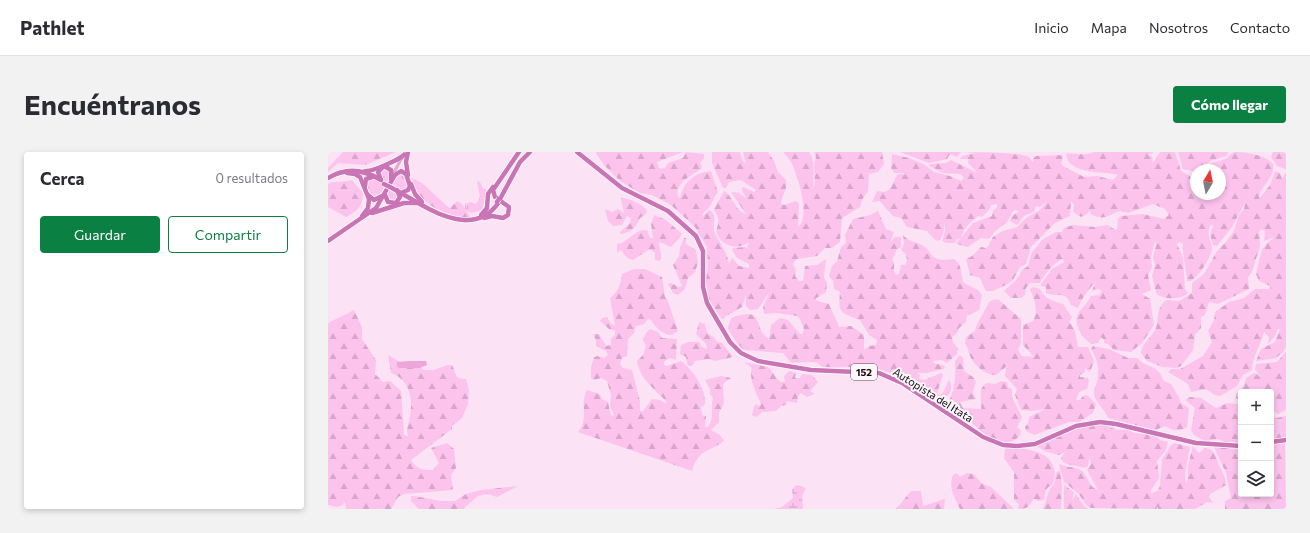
<!DOCTYPE html>
<html lang="es">
<meta charset="utf-8">
<style>
body{margin:0;font-family:Commissioner,sans-serif;background:#f2f2f3;color:#2b2b33}
.controls{position:absolute;right:12px;bottom:12px;display:grid;overflow:hidden;border-radius:4px;box-shadow:0 2px 6px #0003}
.controls button{width:36px;height:36px;display:grid;place-items:center;padding:0;border:0;border-bottom:1px solid #e1e1e2;background:#fff;color:#2b2b33;font:20px sans-serif}
.compass{position:absolute;left:862px;top:12px;width:36px;height:36px;border-radius:50%;background:#fff;box-shadow:0 2px 6px #0003;rotate:10deg}
.list{margin:0;padding:0;list-style:none}
h2{display:flex;justify-content:space-between;align-items:center;height:52px;margin:0;padding:0 16px;font-size:17px}
h2 small{font-size:13px;font-weight:400;color:#7c7c81}
.actions{display:flex;gap:8px;padding:12px 16px}
.actions a{flex:1;padding:9px 0;border:1px solid #0b8043;border-radius:4px;text-align:center;font-size:14px;color:#0b8043}
.actions .main{background:#0b8043;color:#fff}
.icon{flex:none;width:22px;height:22px;fill:none;stroke:currentColor;stroke-width:2;stroke-linecap:round;stroke-linejoin:round}
.map{position:relative;flex:none;width:958px;height:357px;overflow:hidden;border-radius:4px}
header{display:flex;align-items:center;gap:24px;box-sizing:border-box;height:56px;padding:0 20px;background:#fff;border-bottom:1px solid #e1e1e2}
header strong{font-size:19px}
nav{display:flex;gap:22px;margin-inline-start:auto;font-size:14px}
.intro{display:flex;align-items:center;justify-content:space-between;box-sizing:border-box;height:96px;padding:0 24px}
h1{margin:0;font-size:28px}
.button{padding:10px 18px;border-radius:4px;background:#0b8043;color:#fff;font-size:14px;font-weight:700}
main{display:flex;gap:24px;padding:0 24px}
aside{flex:1;background:#fff;border-radius:4px;box-shadow:0 2px 6px #0003}
.map>svg:first-child{display:block}
</style>
<header>
<strong>Pathlet</strong>
<nav><a>Inicio</a><a>Mapa</a><a>Nosotros</a><a>Contacto</a></nav>
</header>
<div class="intro"><h1>Encuéntranos</h1><a class="button">Cómo llegar</a></div>
<main>
<aside>
<h2>Cerca<small>0 resultados</small></h2>
<ul class="list">
</ul>
<div class="actions"><a class="main">Guardar</a><a>Compartir</a></div>
</aside>
<div class="map">
<svg width="958" height="357" viewBox="0 0 958 357">
<defs>
<pattern id="grass-tufts" width="24" height="20" patternUnits="userSpaceOnUse"><rect width="24" height="20" fill="#fcc3ed"/><path d="M3 7l-1-3M5 7V3M7 7l1-3M15 17l-1-3M17 17v-4M19 17l1-3" fill="none" stroke="#d7a6ca"/></pattern>
<pattern id="forest-firs" width="22" height="20" patternUnits="userSpaceOnUse"><rect width="22" height="20" fill="#fcc3ed"/><path d="M5 1l3.5 6h-7zM16 11l3.5 6h-7z" fill="#d7a6ca"/></pattern>
<pattern id="wetland-marsh" width="20" height="14" patternUnits="userSpaceOnUse"><rect width="20" height="14" fill="#fcc3ed"/><path d="M1 5h8M5 5V1M11 12h8M15 12V8" fill="none" stroke="#d7a6ca"/></pattern>
</defs>
<rect width="100%" height="100%" fill="#fce2f5"/>
<!-- grass -->
<g fill="url(#grass-tufts)">
<path d="M 55,15 L 58,15 L 63,22 L 59,30 L 53,27 L 51,22 Z"/>
<path d="M 76,20 L 81,35 L 76,39 L 63,32 L 69,22 Z"/>
<path d="M 45,27 L 58,33 L 50,46 L 44,46 L 37,33 L 38,28 Z"/>
<path d="M 149,29 L 152,30 L 155,36 L 159,38 L 154,58 L 143,61 L 137,58 L 137,52 L 143,50 L 148,52 L 152,45 Z"/>
<path d="M 62,37 L 70,43 L 69,48 L 60,50 L 59,41 Z"/>
</g>
<!-- forest -->
<g fill="url(#forest-firs)">
<path d="M 15,0 L 68,0 L 37,13 L 10,11 L 0,20 L 0,16 Z"/>
<path d="M 268,0 L 355,0 L 329,10 L 331,16 L 334,17 L 337,16 L 340,11 L 355,6 L 358,0 L 376,2 L 376,6 L 372,11 L 374,16 C 365,23 346,31 350,45 L 352,46 C 355,30 366,21 383,19 L 390,40 C 386,45 385,49 382,54 C 379,59 375,59 374,65 L 381,58 C 390,62 385,71 386,79 C 391,91 399,99 401,112 L 404,106 L 411,114 L 421,116 L 421,112 L 409,106 L 404,98 L 405,96 L 417,95 L 423,98 L 419,95 L 421,90 C 411,99 394,94 389,82 C 387,77 392,71 390,66 C 389,63 387,60 386,57 L 396,39 C 405,44 407,59 418,62 L 403,40 L 411,41 L 419,47 L 414,39 L 415,35 L 426,40 L 428,38 L 413,28 L 401,30 L 398,36 L 395,36 L 384,11 L 384,0 L 412,0 L 415,9 L 418,12 L 415,0 L 440,0 L 446,9 L 450,20 L 458,28 C 460,39 453,44 453,52 L 456,53 L 468,49 L 471,52 L 470,75 C 483,66 470,23 463,10 C 461,7 458,3 455,0 L 481,0 C 488,8 485,26 485,36 C 489,25 484,16 488,5 L 486,0 L 554,0 L 556,12 L 550,20 L 541,22 L 540,39 L 534,48 L 532,55 L 514,66 L 512,90 L 504,96 L 497,96 L 489,104 L 469,107 L 465,112 L 468,118 L 467,124 L 471,129 L 475,129 L 477,114 L 489,113 L 498,107 L 496,125 L 499,132 L 498,140 L 487,147 L 490,149 L 501,152 C 503,158 510,170 511,175 L 523,174 L 536,183 L 536,198 L 541,194 L 548,193 L 549,188 L 541,183 L 532,168 C 512,161 510,161 512,140 L 506,137 L 505,129 L 501,124 L 504,114 L 509,109 L 513,95 L 518,91 L 517,83 L 525,67 L 542,63 L 550,59 L 558,77 L 566,80 L 562,91 L 567,85 L 573,85 L 573,95 L 568,98 L 567,103 L 564,107 L 566,111 L 566,119 L 568,123 L 571,122 L 573,113 L 577,113 L 579,109 L 578,102 L 573,98 L 576,91 L 575,83 C 581,91 592,89 599,97 C 603,101 603,105 610,107 C 616,109 620,107 625,107 C 635,111 632,123 636,131 L 650,138 L 654,143 L 651,158 L 639,164 L 638,170 L 631,176 L 629,181 L 624,185 L 625,190 L 630,197 L 629,202 L 619,211 L 614,208 L 605,209 L 606,211 L 617,214 L 616,217 L 598,221 L 589,221 L 592,223 L 591,227 L 597,228 L 613,221 L 615,223 L 609,241 L 611,243 L 614,242 L 621,228 C 627,235 620,248 611,248 C 605,248 571,224 560,220 C 541,212 517,216 497,215 C 492,215 493,213 490,211 C 487,209 467,211 463,211 L 455,201 L 416,198 L 409,191 L 400,177 C 400,173 402,168 405,165 C 408,163 411,164 414,163 C 434,157 427,179 441,187 L 443,173 L 452,166 L 460,168 L 472,182 L 474,182 L 476,177 L 472,167 L 469,164 L 448,161 L 436,162 L 435,155 L 442,139 L 430,157 L 422,158 L 418,154 L 418,143 L 414,155 L 398,164 L 396,167 L 394,167 L 381,148 L 378,129 L 380,112 L 379,95 L 367,75 L 343,53 L 324,43 L 312,41 L 292,29 L 276,13 Z"/>
<path d="M 572,0 L 633,0 L 629,5 L 622,2 L 619,7 L 601,11 Z"/>
<path d="M 637,0 C 647,0 695,1 701,5 C 702,6 705,10 705,10 L 705,6 L 708,4 L 734,3 L 735,5 L 733,12 L 735,14 L 756,25 L 769,24 L 785,28 L 790,23 C 776,19 752,23 740,9 L 738,2 C 748,0 756,5 766,0 L 826,0 L 819,3 L 824,4 L 825,11 L 832,0 L 847,0 L 853,19 L 862,24 L 866,34 L 864,23 L 868,23 L 868,42 L 892,42 L 892,18 L 875,18 C 879,9 889,11 897,7 C 901,6 902,1 907,0 C 918,0 938,3 945,12 C 947,28 931,34 931,47 L 942,33 L 947,19 L 952,21 L 954,27 L 958,20 L 958,195 L 955,200 L 948,206 L 928,209 L 933,197 L 947,190 L 952,177 L 950,177 L 947,184 L 940,192 L 941,185 L 936,180 C 933,194 924,204 924,218 L 915,223 L 909,234 L 892,244 L 887,243 L 878,237 L 863,240 L 860,232 L 840,220 L 843,217 L 852,217 L 875,204 L 884,190 L 880,179 L 886,168 L 887,160 L 901,150 L 916,146 L 927,137 L 942,137 L 942,134 L 931,129 L 928,122 L 934,98 L 938,92 L 947,85 L 936,89 L 937,79 L 933,77 L 931,80 L 932,94 L 924,120 L 920,125 L 921,137 L 890,152 L 881,150 L 877,163 L 873,165 L 873,176 L 867,183 L 865,198 L 853,214 L 848,216 L 835,215 L 819,209 L 813,201 C 814,190 824,186 828,176 C 831,167 828,154 839,148 L 851,149 L 864,141 L 864,131 L 876,122 L 889,99 L 897,91 L 906,79 L 911,63 L 916,57 L 917,51 L 904,75 L 889,94 L 885,93 L 882,83 L 885,74 L 883,72 C 877,84 884,88 884,97 C 883,106 870,125 863,129 L 859,129 L 859,127 C 858,118 854,99 855,92 L 852,90 L 849,92 L 855,106 L 857,137 L 860,141 C 854,148 834,148 828,141 L 824,124 L 827,114 L 825,105 L 828,93 L 827,88 L 823,106 L 824,115 L 820,123 L 823,138 L 814,142 L 822,147 L 826,173 L 814,191 L 803,200 L 786,198 L 780,192 L 776,191 L 776,188 L 773,185 L 770,191 L 764,192 C 758,189 754,184 751,178 C 743,160 756,158 763,144 L 771,143 L 774,139 L 771,137 L 764,139 L 767,130 C 761,137 753,148 750,156 L 743,153 C 738,138 730,146 718,141 L 718,135 L 713,134 L 713,132 L 724,117 L 736,110 L 735,107 C 727,109 716,123 712,131 L 702,131 L 698,136 L 697,143 L 693,146 L 683,146 L 676,139 L 690,126 L 694,118 L 700,114 L 704,100 L 714,88 L 728,80 L 734,80 L 736,76 L 745,73 L 767,75 L 779,73 L 788,78 L 789,77 L 790,67 L 793,64 L 815,62 L 836,67 L 841,63 L 837,57 L 825,52 L 800,61 L 791,59 C 778,64 777,69 762,62 L 762,58 L 759,62 L 753,65 L 745,60 L 746,53 L 743,49 L 742,64 L 727,71 L 703,95 L 698,112 L 692,115 L 685,128 L 680,132 L 665,139 L 658,139 L 652,126 L 642,123 L 638,107 L 644,104 L 653,95 L 659,96 L 665,85 L 675,79 L 689,75 L 698,66 L 712,58 L 719,49 L 712,55 L 708,54 L 706,60 L 696,64 L 689,73 L 682,69 L 684,64 L 691,59 L 686,58 L 679,70 L 666,80 L 661,87 L 653,86 L 640,95 L 628,92 L 645,71 L 664,64 L 665,59 L 669,55 L 669,52 L 663,53 L 661,58 L 654,65 L 650,64 C 643,70 635,76 633,86 L 628,88 L 627,91 L 618,91 L 614,89 L 617,79 L 617,70 L 615,82 L 612,88 L 608,89 L 599,79 L 579,75 L 573,66 L 565,64 C 560,58 556,55 552,49 L 544,50 L 549,39 L 557,40 L 562,37 L 569,23 L 573,22 L 578,23 L 575,21 L 566,21 L 563,16 L 564,2 L 581,6 L 597,13 L 606,20 L 622,24 L 633,29 L 636,26 L 633,22 L 615,21 L 601,14 L 602,12 L 618,11 L 623,8 L 650,21 L 640,11 L 641,7 L 632,7 L 634,4 L 648,1 Z"/>
<path d="M 850,0 L 900,0 L 898,4 L 882,9 L 873,18 L 868,18 L 868,20 L 855,17 Z"/>
<path d="M 945,0 L 958,0 L 958,17 L 949,14 L 943,5 Z"/>
<path d="M 84,26 L 94,31 L 120,55 L 122,56 L 129,49 L 134,52 L 143,66 C 118,64 89,53 84,26 Z"/>
<path d="M 41,27 L 46,29 L 49,33 L 45,45 L 39,32 Z"/>
<path d="M 24,28 L 35,41 C 35,55 29,59 18,65 L 0,55 L 0,32 C 7,28 16,31 24,28 Z"/>
<path d="M 293,46 C 301,46 315,52 319,59 L 318,62 L 312,66 C 308,76 302,81 292,82 L 292,80 L 302,71 L 303,66 L 299,64 L 294,73 L 285,74 L 280,69 L 277,57 L 284,60 L 290,57 L 296,61 Z"/>
<path d="M 326,63 L 338,68 L 354,82 C 351,88 347,90 343,95 L 332,90 L 331,92 L 333,103 L 332,109 L 327,108 L 327,101 L 323,98 L 320,98 L 305,108 L 299,106 L 293,98 L 289,101 L 289,92 C 300,91 306,77 319,78 L 322,86 L 325,86 L 323,72 Z"/>
<path d="M 356,86 L 358,86 L 358,92 L 368,98 L 370,111 L 367,120 L 360,126 L 357,137 L 350,143 L 345,141 L 340,132 L 343,131 L 351,135 L 354,134 L 345,113 L 351,104 L 352,96 Z"/>
<path d="M 306,117 L 317,117 L 334,125 L 337,145 L 340,149 L 350,179 L 344,183 C 335,183 327,175 323,168 L 320,167 L 316,172 L 308,174 L 306,181 L 300,187 L 299,204 L 294,206 L 292,212 L 295,216 L 304,218 L 312,249 L 312,259 L 315,259 L 324,247 L 332,248 L 339,252 L 337,248 C 326,237 311,225 309,209 L 315,203 L 318,194 L 315,188 L 318,181 L 322,177 L 330,180 L 334,186 L 349,187 L 348,208 L 341,206 L 336,210 L 336,213 L 339,214 L 353,209 C 365,218 378,236 377,252 L 373,255 L 374,263 L 378,264 L 377,275 L 380,275 C 387,267 382,255 385,246 L 382,242 L 382,237 L 377,228 L 393,224 L 403,226 L 395,232 L 396,251 L 391,261 L 391,270 L 383,278 L 392,283 L 396,289 C 380,301 371,296 364,319 L 250,280 C 262,267 251,251 259,238 L 272,242 L 274,247 L 280,250 L 283,264 L 286,263 L 282,254 L 283,243 L 279,229 L 273,226 L 266,228 L 263,226 L 263,215 L 266,205 L 270,204 L 276,206 L 280,203 L 278,199 L 268,194 L 268,188 L 265,182 L 271,182 L 278,194 L 283,193 L 283,187 L 287,183 L 287,179 L 281,177 L 272,169 L 274,166 L 279,165 L 283,172 L 287,173 L 282,146 C 290,140 293,132 294,122 Z"/>
<path d="M 705,135 L 712,137 C 717,148 726,149 735,152 L 744,165 L 741,170 C 748,176 748,186 750,195 L 760,195 L 766,209 L 762,220 L 757,216 L 757,220 L 752,223 L 752,225 L 760,226 L 761,229 L 759,237 L 751,240 L 748,248 L 752,248 L 755,244 L 759,243 L 768,252 L 765,261 L 751,270 L 741,270 L 706,283 L 698,279 L 697,275 L 700,271 L 701,265 L 717,257 L 704,259 L 693,258 L 687,243 L 689,237 L 677,224 L 679,214 L 668,223 C 659,224 647,214 643,206 C 640,200 641,197 637,192 L 638,185 L 647,179 C 649,169 657,160 661,150 L 667,147 L 671,148 L 693,167 L 693,191 L 690,198 L 694,204 L 706,205 L 695,193 L 695,173 L 705,169 C 711,158 706,147 702,137 Z"/>
<path d="M 26,158 L 34,175 L 34,187 L 48,208 L 47,222 L 55,230 L 62,229 L 73,239 L 76,283 L 80,284 C 78,277 80,275 81,269 C 86,250 83,228 63,221 L 60,203 L 74,211 L 88,212 L 96,218 L 106,218 L 119,213 L 124,213 C 129,221 125,227 138,227 L 141,238 L 140,252 L 134,266 L 124,274 L 124,277 L 83,308 C 88,317 95,318 105,318 L 111,311 L 103,296 L 119,291 L 126,297 L 128,316 L 123,323 L 125,338 L 76,342 L 70,345 L 63,357 L 19,357 L 16,349 L 15,353 L 9,355 L 0,353 L 0,171 Z"/>
<path d="M 371,170 L 377,172 L 379,181 L 387,186 L 389,190 L 394,191 L 405,205 L 387,209 L 381,207 L 367,209 L 364,214 L 361,214 L 359,212 L 358,205 L 352,202 L 353,193 L 360,190 L 371,190 L 374,195 L 379,197 L 378,192 L 368,182 Z"/>
<path d="M 765,194 L 781,197 L 800,206 L 809,206 L 815,211 L 826,216 L 832,221 L 836,229 L 843,232 L 851,245 L 853,251 L 861,256 L 859,275 C 851,280 845,279 837,274 L 827,278 L 780,266 C 777,257 768,252 766,242 C 765,238 768,234 769,230 C 772,220 769,205 763,197 Z"/>
<path d="M 958,200 L 958,258 L 950,262 L 944,258 L 943,240 L 913,240 L 913,251 L 908,246 L 908,242 L 916,234 L 918,226 L 926,221 L 932,224 L 927,217 L 928,212 L 949,210 Z"/>
<path d="M 632,203 L 635,206 L 636,219 L 645,225 L 648,230 L 645,240 L 648,247 L 632,250 L 635,256 L 653,257 C 655,247 648,238 659,231 L 667,232 L 673,229 L 679,230 L 680,235 L 684,237 L 684,245 L 694,265 L 689,275 L 693,279 C 690,294 669,293 659,284 C 652,278 645,272 638,266 C 633,263 628,263 623,260 L 620,251 C 627,238 628,224 627,209 Z"/>
<path d="M 416,210 L 440,215 C 447,221 448,231 457,230 L 456,224 L 461,219 L 468,221 L 467,226 L 471,227 L 474,222 L 484,223 L 490,230 L 482,239 L 487,242 L 479,245 L 473,241 L 470,244 L 469,251 L 459,249 L 458,253 L 453,254 L 448,259 L 434,260 L 429,265 L 425,264 L 424,262 L 427,252 L 432,254 L 433,252 C 429,242 420,227 424,216 Z"/>
<path d="M 862,245 L 873,246 L 888,256 L 899,251 L 910,252 L 913,260 L 913,291 L 896,290 L 890,287 L 877,289 L 866,283 L 863,278 L 867,256 L 857,248 Z"/>
<path d="M 943,261 L 948,266 L 958,264 L 958,285 L 943,288 Z"/>
<path d="M 775,272 L 789,278 L 799,277 L 806,281 L 827,283 L 832,288 L 840,290 L 838,298 L 829,309 L 831,326 L 823,338 L 823,342 L 830,338 L 832,334 L 834,307 L 843,293 L 847,291 L 862,295 L 857,321 L 858,332 L 860,326 L 860,313 L 865,294 L 871,301 L 877,296 C 888,297 888,307 892,315 C 895,322 898,325 898,333 L 882,342 L 881,345 L 885,351 L 879,350 L 867,357 L 830,357 L 830,355 L 828,357 L 763,356 L 759,354 L 750,341 L 736,330 L 731,313 L 732,312 C 739,316 748,314 754,319 C 761,325 760,335 770,338 L 759,318 L 763,312 L 762,307 L 767,299 L 761,308 L 760,314 L 756,316 C 748,313 741,314 735,310 L 733,306 L 737,300 L 731,303 L 716,299 L 708,293 L 750,276 Z"/>
<path d="M 957,290 L 958,357 L 897,357 L 897,349 L 903,346 L 898,321 L 886,295 L 913,296 L 913,342 L 943,342 L 943,292 Z"/>
<path d="M 681,296 C 703,296 732,301 726,329 C 725,334 720,334 718,338 C 717,341 717,345 716,348 L 710,349 L 706,347 C 700,354 701,357 690,357 L 691,352 L 686,348 L 686,320 L 676,306 L 677,297 Z"/>
<path d="M 732,318 L 734,333 L 733,357 L 715,357 L 721,339 L 727,330 L 728,321 Z"/>
<path d="M 629,321 L 632,325 L 639,321 L 646,322 L 653,331 L 663,335 L 686,357 L 632,357 C 627,345 620,337 625,323 Z"/>
<path d="M 736,333 L 746,340 L 744,349 L 748,342 L 755,353 L 760,357 L 736,357 Z"/>
<path d="M 190,334 L 169,345 L 159,342 L 150,344 L 135,357 L 91,357 L 83,349 L 83,344 L 86,344 L 113,349 L 127,349 L 138,342 L 153,338 Z"/>
<path d="M 583,339 L 593,339 L 595,354 L 617,347 L 616,357 L 568,357 Z"/>
</g>
<!-- wetland -->
<path fill="url(#wetland-marsh)" d="M 468,333 L 478,336 L 474,344 L 475,357 L 446,357 L 454,355 L 465,346 L 464,338 Z"/>
<!-- water -->
<path fill="#eca6da" d="M 81,209 L 98,209 L 99,213 L 92,216 L 71,216 L 69,214 L 69,210 Z"/>
<g fill="none" stroke-linecap="round" stroke-linejoin="round">
<!-- major casing -->
<g stroke="#fff" stroke-width="5">
<path id="major" d="M 64,24 L 77,0"/>
</g>
<!-- highway casing -->
<g stroke="#fff" stroke-width="6">
<g id="highway">
<path d="M 80,0 L 78,10 L 80,23"/>
<path d="M 249,0 L 294,36 L 340,59 L 368,84 L 375,99 L 375,135 L 379,151 L 402,190 L 413,201 L 430,209 L 483,218 L 551,221 L 574,231 L 655,285 L 675,293 L 689,294 L 707,292 L 748,274 L 772,270 L 788,272 L 868,291 L 913,294"/>
<path d="M 37,19 C 44,20 70,8 76,3"/>
<path d="M 19,21 L 27,22 L 32,25 L 41,47 L 40,56 L 34,64"/>
<path d="M 0,26 C 18,15 35,17 53,28"/>
<path d="M 53,28 L 50,20 L 56,14 L 63,18 L 63,27"/>
<path d="M 83,32 L 87,42 L 94,50"/>
<path d="M 37,34 L 38,27 L 44,25"/>
<path d="M 64,36 C 94,52 143,91 171,50"/>
<path d="M 40,43 L 46,48 L 54,44"/>
<path d="M 57,43 L 60,50 L 68,51 L 72,45 L 69,38"/>
<path d="M 172,47 L 192,10 L 202,0"/>
<path d="M 44,61 L 76,51 L 89,51"/>
<path d="M 153,63 L 159,56 L 160,42 L 165,35"/>
<path d="M 156,66 L 164,64 L 175,66 L 180,63 L 181,55 L 167,45 L 165,38 L 191,0"/>
<path d="M 0,89 L 48,56 L 67,23 L 73,19 L 78,22 L 82,34 L 80,38 L 75,40"/>
<path d="M 943,290 L 958,288"/>
</g>
</g>
<!-- major -->
<use href="#major" stroke="#dfacd3" stroke-width="3.5"/>
<!-- highway -->
<use href="#highway" stroke="#c975b5" stroke-width="4.5"/>
<!-- highway-bridge casing -->
<g stroke="#fff" stroke-width="6" stroke-linecap="butt">
<g id="highway-bridge">
<path d="M 56,32 L 64,36"/>
<path d="M 169,50 L 171,47"/>
</g>
</g>
<!-- highway-bridge -->
<use href="#highway-bridge" stroke="#c975b5" stroke-width="4.5"/>
</g>
<g text-anchor="middle" stroke-width="4" stroke-linejoin="round" paint-order="stroke">
<!-- shield labels -->
<rect fill="#fcf6fa" stroke="#584f56" stroke-width="1" x="523" y="212" width="26" height="16" rx="3"/>
<g font-size="10" font-weight="bold" fill="#12080f">
<text x="536" y="224">152</text>
</g>
<!-- street labels -->
<g font-size="11" fill="#12080f" stroke="#fcf6fa">
<text transform="translate(605 243) rotate(32)" y="4">Autopista del Itata</text>
</g>
</g>
</svg>
<div class="controls">
<button>+</button>
<button>−</button>
<button><svg class="icon" aria-label="layers" viewBox="0 0 24 24"><path d="M12 4l9 5-9 5-9-5zM3 14l9 5 9-5"/></svg></button>
</div>
<svg class="compass" viewBox="-18 -18 36 36"><path d="M0-13l5 13h-10z" fill="#e53935"/><path d="M0 13l5-13h-10z" fill="#7c7c81"/></svg>
</div>
</main>
